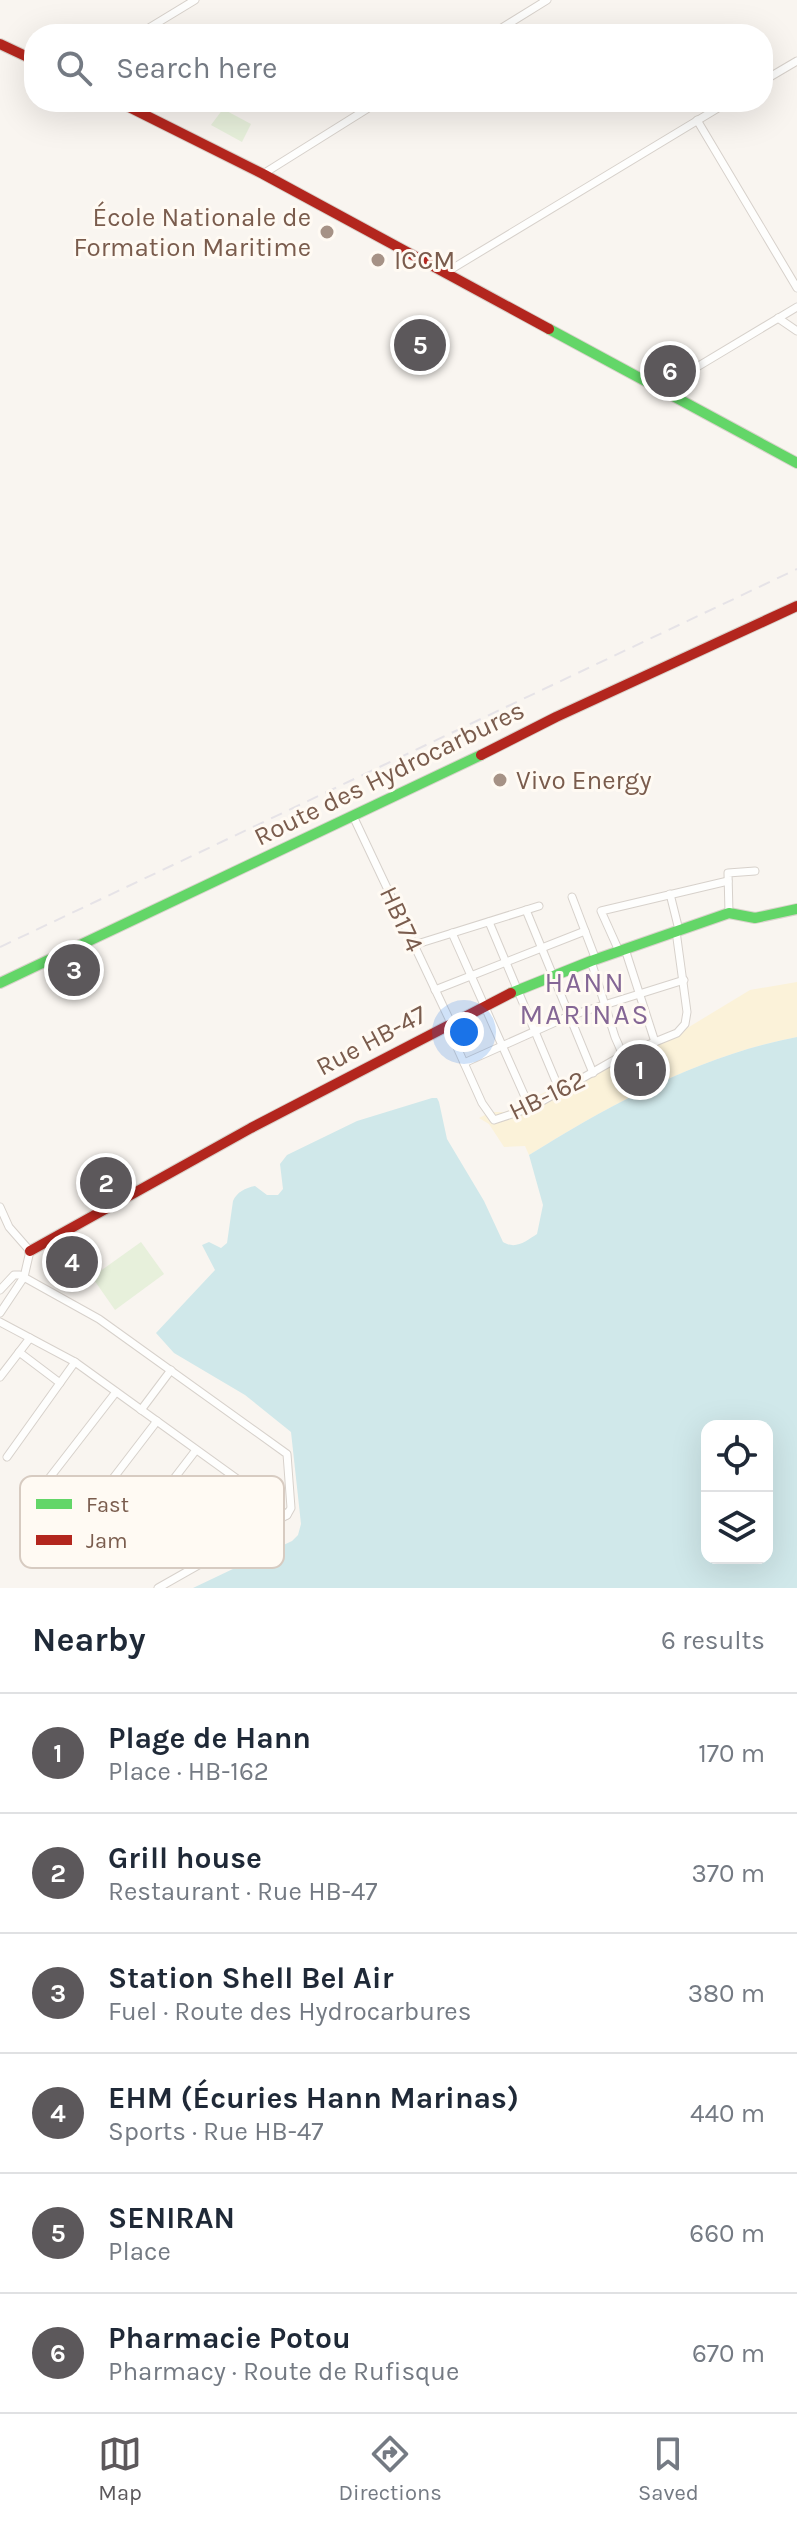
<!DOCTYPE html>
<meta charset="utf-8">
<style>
body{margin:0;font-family:Karla,sans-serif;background:#f6f6f7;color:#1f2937}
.controls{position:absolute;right:24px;bottom:24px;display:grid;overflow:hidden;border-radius:16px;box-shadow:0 8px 32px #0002}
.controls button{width:72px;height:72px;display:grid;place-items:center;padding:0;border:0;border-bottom:2px solid #e0e1e3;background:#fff;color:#1f2937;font:40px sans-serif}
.you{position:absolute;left:464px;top:1032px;width:28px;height:28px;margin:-20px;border:6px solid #fff;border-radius:50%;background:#1a73e8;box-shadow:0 0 0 12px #1a73e833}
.badge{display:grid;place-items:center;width:52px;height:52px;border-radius:50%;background:#5c585b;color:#fff;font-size:26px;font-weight:700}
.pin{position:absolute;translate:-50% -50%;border:4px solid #fff;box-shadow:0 2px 8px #0006}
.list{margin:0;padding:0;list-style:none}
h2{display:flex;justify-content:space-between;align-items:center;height:104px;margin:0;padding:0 32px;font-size:34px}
h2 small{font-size:26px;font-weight:400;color:#747a83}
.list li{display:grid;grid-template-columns:52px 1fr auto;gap:24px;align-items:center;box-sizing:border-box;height:120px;padding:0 32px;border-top:2px solid #e0e1e3}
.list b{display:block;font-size:30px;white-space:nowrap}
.list p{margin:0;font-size:26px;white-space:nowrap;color:#747a83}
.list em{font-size:26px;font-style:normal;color:#747a83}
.icon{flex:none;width:44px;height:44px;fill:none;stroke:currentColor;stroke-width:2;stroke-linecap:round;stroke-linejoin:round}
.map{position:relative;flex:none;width:797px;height:1588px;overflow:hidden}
.search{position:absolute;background:#fff;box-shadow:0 8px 32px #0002;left:24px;right:24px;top:24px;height:88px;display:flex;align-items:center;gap:20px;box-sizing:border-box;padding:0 28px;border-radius:32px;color:#747a83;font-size:30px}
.sheet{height:824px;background:#fff}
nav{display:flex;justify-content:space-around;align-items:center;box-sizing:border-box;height:112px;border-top:2px solid #e0e1e3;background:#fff;font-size:22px;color:#747a83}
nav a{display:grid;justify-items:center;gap:4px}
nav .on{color:#5c585b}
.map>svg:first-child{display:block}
</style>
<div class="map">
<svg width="797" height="1588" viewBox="0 0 797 1588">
<rect width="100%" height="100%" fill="#f9f5f0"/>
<!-- green -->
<g fill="#e7f0db">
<path d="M 223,109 L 251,124 L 242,142 L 211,125 Z"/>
<path d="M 141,1242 L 164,1274 L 115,1310 L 92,1277 Z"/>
</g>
<!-- sand -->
<path fill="#fbf2d9" d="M 797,982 L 797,1037 C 701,1055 611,1104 529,1155 L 525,1146 L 504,1147 L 489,1124 L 479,1118 L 491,1112 L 505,1112 L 630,1050 L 684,1030 L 750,990 Z"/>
<!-- water -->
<path fill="#d0e8ea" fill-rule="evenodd" d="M 797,1037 L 797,1588 L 193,1588 L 292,1541 L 298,1535 L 301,1524 L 291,1432 L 245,1395 L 174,1353 L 156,1333 L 215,1270 L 202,1245 L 209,1242 L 221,1248 L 227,1243 L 233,1201 C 237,1192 245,1188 255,1186 L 267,1195 L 278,1195 L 283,1189 L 280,1164 L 287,1155 L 357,1121 L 432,1098 L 437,1098 L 439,1102 L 447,1139 L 484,1201 L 503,1242 C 516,1250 526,1241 537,1234 L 543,1205 L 529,1155 C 611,1104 701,1055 797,1037 ZM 767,1426 L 767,1558 L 707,1558 L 707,1426 Z"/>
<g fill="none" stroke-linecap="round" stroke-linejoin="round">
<!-- street casing -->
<g stroke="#d7d1cb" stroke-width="9">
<g id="street">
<path d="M 139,34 L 195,0"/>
<path d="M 492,34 L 547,0"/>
<path d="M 763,81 L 797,61"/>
<path d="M 697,120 L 797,288"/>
<path d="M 263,174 L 378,102"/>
<path d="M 445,273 L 728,102"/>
<path d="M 778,318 L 797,331"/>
<path d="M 662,388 L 797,307"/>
<path d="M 353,816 L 451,1023"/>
<path d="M 670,894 L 679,930"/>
<path d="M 572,897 L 596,960"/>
<path d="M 526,910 L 593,1073"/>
<path d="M 729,913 L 728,873 L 755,871"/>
<path d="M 489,922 L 560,1091"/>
<path d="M 452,933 L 530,1108"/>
<path d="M 414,945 L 539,906"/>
<path d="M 625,949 L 655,1042"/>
<path d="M 619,951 L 601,911 L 728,881"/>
<path d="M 591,961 L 615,1037 L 623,1055"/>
<path d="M 435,990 L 585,931"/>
<path d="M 447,1025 L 482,1103 L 494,1120 L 530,1108 L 623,1055 L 677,1033 L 685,1024 L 687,1012 L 676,931"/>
<path d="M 464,1063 L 569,1016 L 684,980"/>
<path d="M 0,1207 L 9,1227 L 30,1251 L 24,1277 L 0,1313"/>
<path d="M 0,1290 L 14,1275 L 20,1275 L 99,1319 L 287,1454 L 291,1508 L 287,1515 L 158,1588"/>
<path d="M 0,1322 L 75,1362 L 287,1515"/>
<path d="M 19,1352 L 60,1383"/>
<path d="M 0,1377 L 30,1338"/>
<path d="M 141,1410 L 171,1370"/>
<path d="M 196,1450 L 133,1532 L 129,1541 L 131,1548 L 135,1550 L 139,1548 L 246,1485"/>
<path d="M 7,1457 L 75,1362"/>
<path d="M 37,1494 L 116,1392"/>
<path d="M 82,1519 L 157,1421"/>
</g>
</g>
<!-- fast casing -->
<g stroke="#d9d2cb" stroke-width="12">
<g id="fast">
<path d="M 549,329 L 797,463"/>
<path d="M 0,983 L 481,755"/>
<path d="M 511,993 L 591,961 L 729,913 L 755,918 L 797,909"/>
</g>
</g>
<!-- jam casing -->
<g stroke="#d9d2cb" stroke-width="12">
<g id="jam">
<path d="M 0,44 L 34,60"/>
<path d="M 119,102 L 263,174 L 549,329"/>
<path d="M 481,755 L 556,717 L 797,606"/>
<path d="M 30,1251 L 251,1128 L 511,993"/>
</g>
</g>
<!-- street -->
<use href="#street" stroke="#fefefd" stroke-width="7"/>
<!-- fast -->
<use href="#fast" stroke="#63d668" stroke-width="10"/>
<!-- jam -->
<use href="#jam" stroke="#b3261e" stroke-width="10"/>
<!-- rail -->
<path stroke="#e6e3e7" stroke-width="2" stroke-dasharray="12 8" stroke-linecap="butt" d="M 0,947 L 797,569"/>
</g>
<!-- markers -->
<g fill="#a69286" stroke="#fffaf3" stroke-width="3">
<circle cx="327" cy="232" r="8"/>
<circle cx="378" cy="260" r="8"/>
<circle cx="500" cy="780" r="8"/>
</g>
<g text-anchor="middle" stroke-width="6" stroke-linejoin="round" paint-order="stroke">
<!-- poi labels -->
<g font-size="26" fill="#7a5c4d" stroke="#fffaf3" text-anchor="start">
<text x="311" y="226" text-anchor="end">École Nationale de<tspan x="311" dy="30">Formation Maritime</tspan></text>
<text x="394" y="269">ICCM</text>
<text x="516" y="789">Vivo Energy</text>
</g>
<!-- street labels -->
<g font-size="26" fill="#7a5c4d" stroke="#fffaf3">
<text transform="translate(389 773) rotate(-26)" y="9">Route des Hydrocarbures</text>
<text transform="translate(402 919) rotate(65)" y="9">HB174</text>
<text transform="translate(371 1040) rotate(-28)" y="9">Rue HB-47</text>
<text transform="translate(547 1095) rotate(-26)" y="9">HB-162</text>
</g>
<!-- neighbourhood labels -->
<g font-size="28" letter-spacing="2" fill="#846695" stroke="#fffaf3">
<text x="585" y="992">HANN<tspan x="585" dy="32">MARINAS</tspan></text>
</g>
</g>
<!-- legend -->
<rect x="20" y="1476" width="264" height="92" rx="12" fill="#fffaf3" stroke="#d7cbc1" stroke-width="2"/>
<rect x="36" y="1499" width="36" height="10" fill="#63d668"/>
<rect x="36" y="1535" width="36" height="10" fill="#b3261e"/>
<g font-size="22" fill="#7a5c4d">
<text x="86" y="1512">Fast</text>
<text x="86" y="1548">Jam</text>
</g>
</svg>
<div class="controls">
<button><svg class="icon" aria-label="locate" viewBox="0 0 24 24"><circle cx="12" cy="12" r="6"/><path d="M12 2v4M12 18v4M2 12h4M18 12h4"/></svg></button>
<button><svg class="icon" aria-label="layers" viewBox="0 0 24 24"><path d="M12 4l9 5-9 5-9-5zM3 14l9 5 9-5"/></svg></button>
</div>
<div class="you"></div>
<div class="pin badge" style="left:640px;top:1070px">1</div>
<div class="pin badge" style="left:106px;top:1183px">2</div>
<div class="pin badge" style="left:74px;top:970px">3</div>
<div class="pin badge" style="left:72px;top:1262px">4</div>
<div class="pin badge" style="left:420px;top:345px">5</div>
<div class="pin badge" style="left:670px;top:371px">6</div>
<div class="search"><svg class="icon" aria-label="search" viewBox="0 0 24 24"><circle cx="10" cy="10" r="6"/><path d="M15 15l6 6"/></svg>Search here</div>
</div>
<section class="sheet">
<h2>Nearby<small>6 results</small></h2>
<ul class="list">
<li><span class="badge">1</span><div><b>Plage de Hann</b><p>Place · HB-162</p></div><em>170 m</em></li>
<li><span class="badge">2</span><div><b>Grill house</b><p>Restaurant · Rue HB-47</p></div><em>370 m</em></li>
<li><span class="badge">3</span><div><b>Station Shell Bel Air</b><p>Fuel · Route des Hydrocarbures</p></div><em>380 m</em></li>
<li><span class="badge">4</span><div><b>EHM (Écuries Hann Marinas)</b><p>Sports · Rue HB-47</p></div><em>440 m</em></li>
<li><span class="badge">5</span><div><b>SENIRAN</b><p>Place</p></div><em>660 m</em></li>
<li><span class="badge">6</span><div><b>Pharmacie Potou</b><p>Pharmacy · Route de Rufisque</p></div><em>670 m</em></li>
</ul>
</section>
<nav>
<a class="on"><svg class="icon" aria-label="map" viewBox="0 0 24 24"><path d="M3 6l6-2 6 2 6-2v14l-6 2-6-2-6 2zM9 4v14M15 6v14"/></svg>Map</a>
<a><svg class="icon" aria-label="directions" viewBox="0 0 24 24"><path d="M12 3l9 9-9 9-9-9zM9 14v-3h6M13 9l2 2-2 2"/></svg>Directions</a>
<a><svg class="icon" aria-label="saved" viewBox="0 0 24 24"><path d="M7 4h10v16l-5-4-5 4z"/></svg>Saved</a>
</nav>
